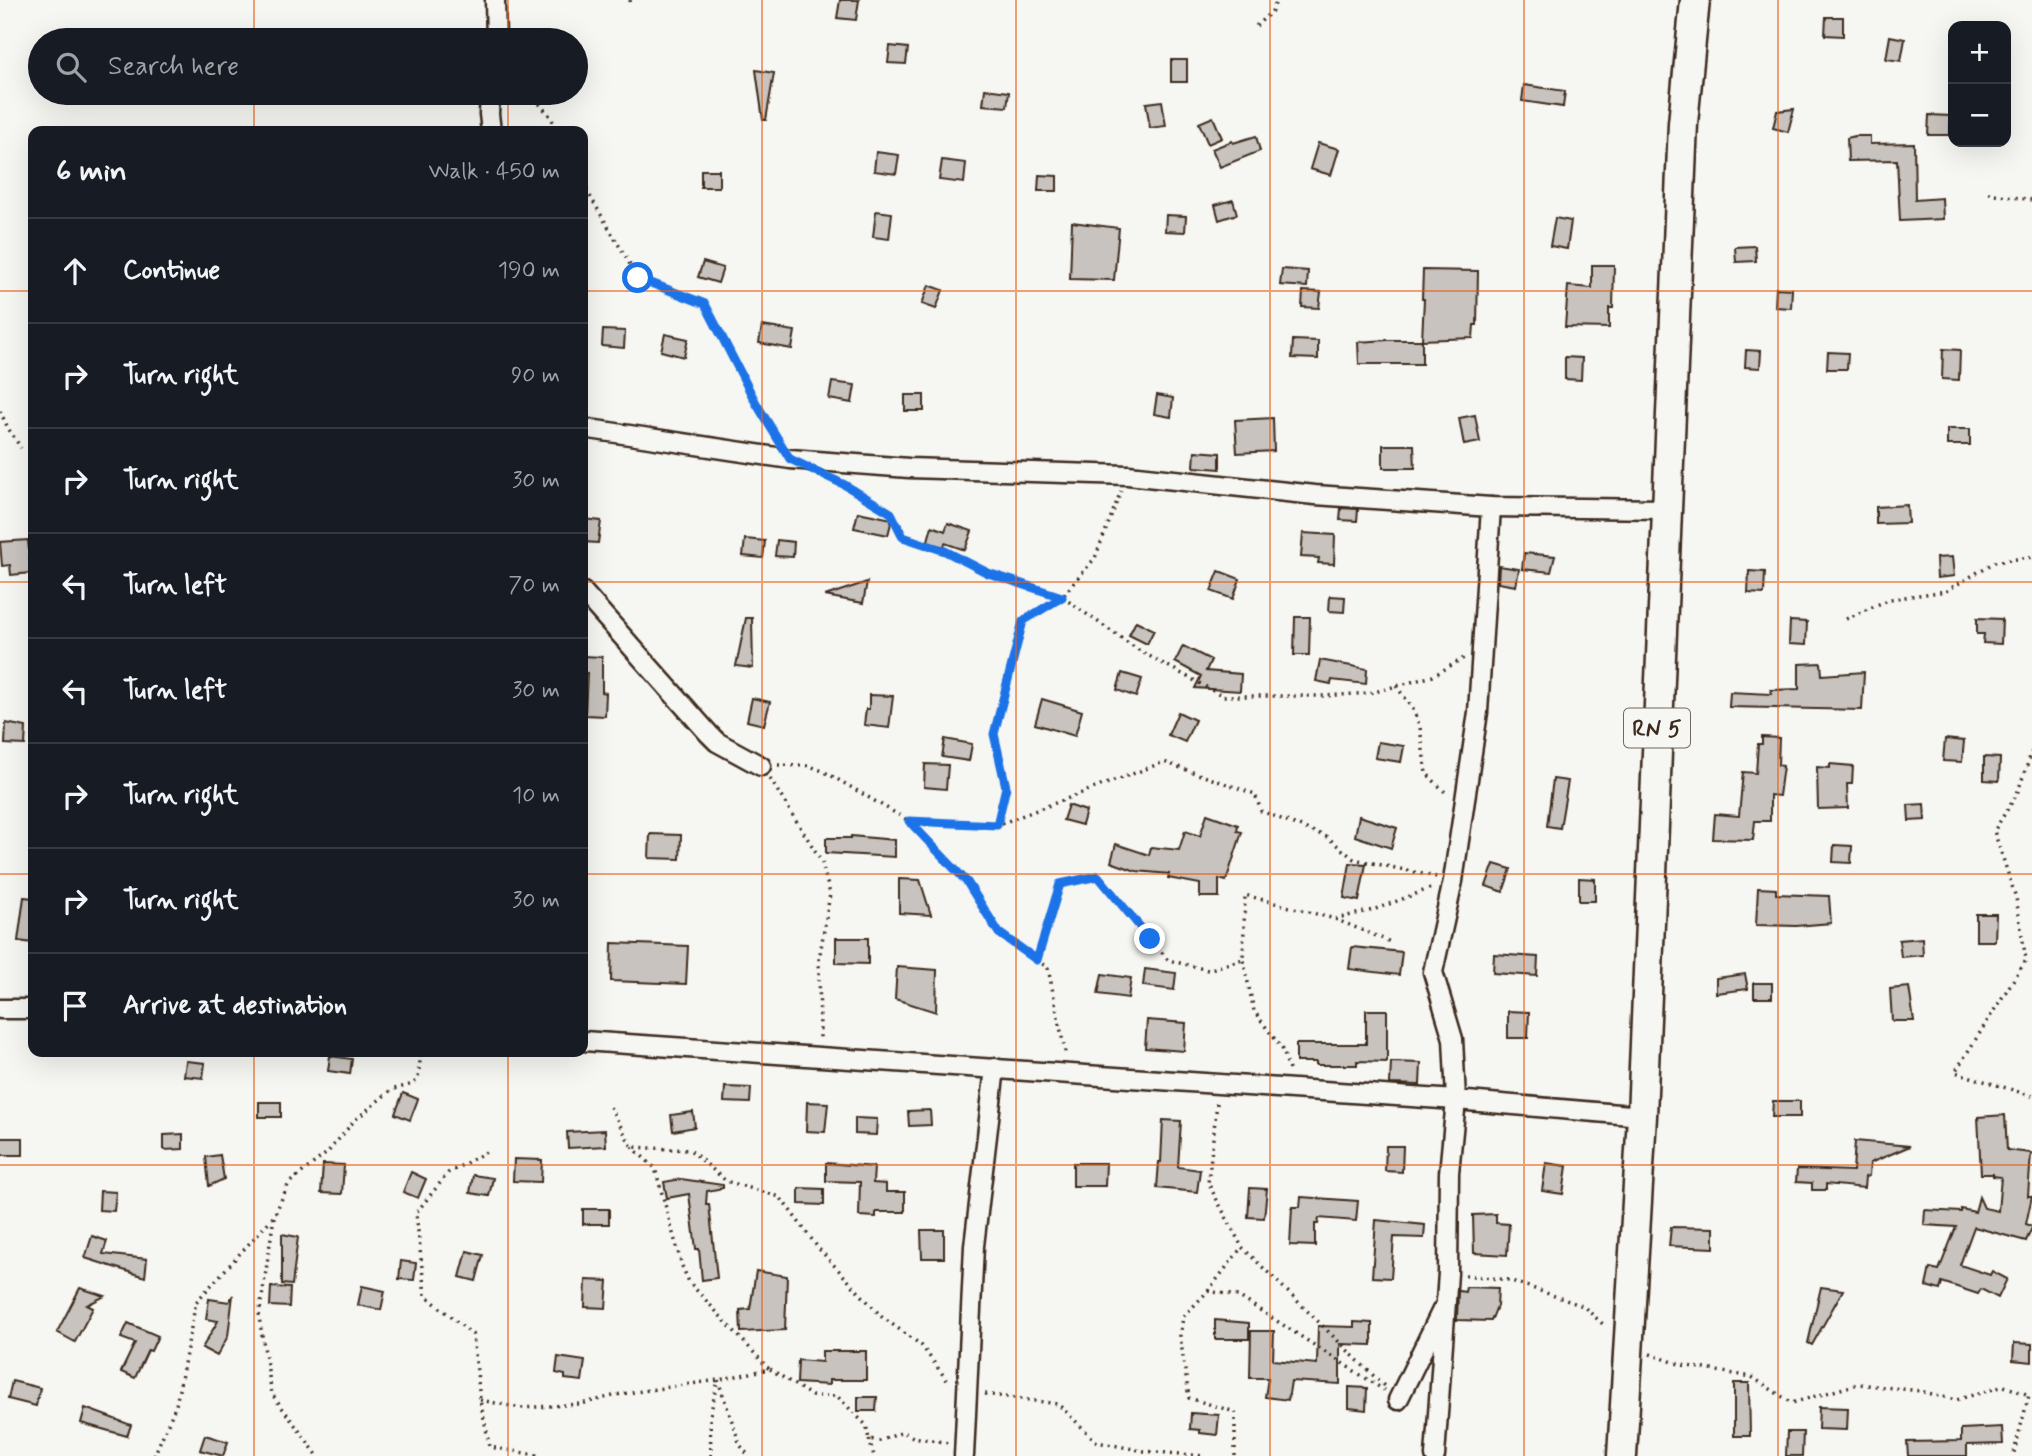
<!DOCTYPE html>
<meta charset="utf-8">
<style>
body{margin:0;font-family:Mynerve,sans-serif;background:#242831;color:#f1f3f6}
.controls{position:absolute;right:21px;top:21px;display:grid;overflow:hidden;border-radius:14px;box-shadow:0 7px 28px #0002}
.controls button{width:63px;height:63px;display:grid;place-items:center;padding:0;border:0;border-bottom:2px solid #363941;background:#171b24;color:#f1f3f6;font:35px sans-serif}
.stop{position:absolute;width:21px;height:21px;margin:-16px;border:5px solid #1a73e8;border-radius:50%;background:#fff}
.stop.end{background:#1a73e8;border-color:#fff;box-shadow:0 2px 7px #0008}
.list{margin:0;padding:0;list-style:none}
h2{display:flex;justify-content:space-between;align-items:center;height:91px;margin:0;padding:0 28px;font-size:30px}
h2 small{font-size:23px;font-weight:400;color:#9ea1a6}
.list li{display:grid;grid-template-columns:46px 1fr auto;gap:21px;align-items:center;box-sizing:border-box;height:105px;padding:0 28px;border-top:2px solid #363941}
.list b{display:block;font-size:26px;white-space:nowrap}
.list em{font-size:23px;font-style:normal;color:#9ea1a6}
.icon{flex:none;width:38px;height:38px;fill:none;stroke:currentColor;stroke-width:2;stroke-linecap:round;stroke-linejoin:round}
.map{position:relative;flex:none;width:2032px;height:1456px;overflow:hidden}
.search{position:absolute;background:#171b24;box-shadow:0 7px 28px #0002;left:28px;top:28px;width:560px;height:77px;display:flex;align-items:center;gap:18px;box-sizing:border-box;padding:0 24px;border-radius:38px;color:#9ea1a6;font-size:26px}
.panel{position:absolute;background:#171b24;box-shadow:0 7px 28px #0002;left:28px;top:126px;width:560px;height:931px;border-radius:14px}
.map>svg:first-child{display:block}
</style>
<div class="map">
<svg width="2032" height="1456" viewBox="0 0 2032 1456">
<rect width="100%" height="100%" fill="#f6f6f2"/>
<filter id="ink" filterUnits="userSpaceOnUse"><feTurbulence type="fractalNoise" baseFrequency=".0143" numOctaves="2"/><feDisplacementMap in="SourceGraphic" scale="14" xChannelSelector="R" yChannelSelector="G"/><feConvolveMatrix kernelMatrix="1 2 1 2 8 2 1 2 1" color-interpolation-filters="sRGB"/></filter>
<g filter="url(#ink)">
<!-- building -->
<g fill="#c8c3be" stroke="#3b2a1e" stroke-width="2">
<path d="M 840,0 L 859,0 L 856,20 L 837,18 Z"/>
<path d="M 1826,17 L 1843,17 L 1843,36 L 1825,35 Z"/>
<path d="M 1890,36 L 1905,39 L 1901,61 L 1886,59 Z"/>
<path d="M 890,46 L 908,48 L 906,64 L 888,63 Z"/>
<rect x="1171" y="60" width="16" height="22"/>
<path d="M 756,70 L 774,73 L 766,120 L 763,120 Z"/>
<path d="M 1524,85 L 1565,91 L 1563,107 L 1522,101 Z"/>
<path d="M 985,89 L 1009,92 L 1007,107 L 983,105 Z"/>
<path d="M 1162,101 L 1166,126 L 1150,128 L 1146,103 Z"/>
<path d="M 1794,109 L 1788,132 L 1773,128 L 1777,111 Z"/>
<path d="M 1929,115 L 1951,116 L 1950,135 L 1928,135 Z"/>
<path d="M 1213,117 L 1222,138 L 1208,144 L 1199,123 Z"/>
<path d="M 1256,136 L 1260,151 L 1220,167 L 1212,149 L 1232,141 L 1233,143 Z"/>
<path d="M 1855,136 L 1870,136 L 1870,144 L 1914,143 L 1915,200 L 1942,198 L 1943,219 L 1900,221 L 1897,160 L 1848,161 L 1847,138 Z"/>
<path d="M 1318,143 L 1339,149 L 1331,175 L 1310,169 Z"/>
<path d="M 876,152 L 899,155 L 896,174 L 874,171 Z"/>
<path d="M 942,160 L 966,163 L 964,183 L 939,180 Z"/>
<rect x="701" y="170" width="18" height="17"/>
<path d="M 1039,175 L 1057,176 L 1057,191 L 1038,191 Z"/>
<path d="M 1233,200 L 1237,214 L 1219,220 L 1215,205 Z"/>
<path d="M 876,211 L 892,213 L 889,239 L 873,237 Z"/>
<path d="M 1166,215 L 1186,216 L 1185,232 L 1165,231 Z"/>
<path d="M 1555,218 L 1571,221 L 1567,249 L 1550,246 Z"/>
<path d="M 1072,222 L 1119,228 L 1114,280 L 1070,279 Z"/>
<path d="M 1755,246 L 1756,261 L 1736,262 L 1735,247 Z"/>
<path d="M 703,262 L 723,268 L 718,283 L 698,277 Z"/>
<path d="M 1592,265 L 1614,265 L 1613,308 L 1609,308 L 1609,328 L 1565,327 L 1568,286 L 1592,288 Z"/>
<path d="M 1282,269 L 1308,271 L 1307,287 L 1280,285 Z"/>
<path d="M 1423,270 L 1478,271 L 1477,325 L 1474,325 L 1473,338 L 1422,340 L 1424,299 L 1422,299 Z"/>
<path d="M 929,285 L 943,290 L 936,309 L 922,304 Z"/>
<path d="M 1776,288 L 1792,289 L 1791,308 L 1775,307 Z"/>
<path d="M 1303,291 L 1321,292 L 1319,308 L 1302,307 Z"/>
<path d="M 762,326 L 795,331 L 792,349 L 759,343 Z"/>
<path d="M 603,330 L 625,331 L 624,348 L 602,346 Z"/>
<path d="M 665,334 L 688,339 L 684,357 L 661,351 Z"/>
<path d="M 1293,340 L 1318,341 L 1318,359 L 1292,358 Z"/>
<path d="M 1388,340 L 1422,340 L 1422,364 L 1359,364 L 1358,342 Z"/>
<path d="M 1943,349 L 1960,350 L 1959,380 L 1942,379 Z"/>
<path d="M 1746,350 L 1761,351 L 1760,368 L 1745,367 Z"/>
<path d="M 1828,352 L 1848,353 L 1847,369 L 1827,369 Z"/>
<path d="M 1565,357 L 1582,358 L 1581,380 L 1565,379 Z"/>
<path d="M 832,382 L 855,385 L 852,403 L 829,399 Z"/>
<rect x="905" y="395" width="19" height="16"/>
<path d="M 1157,395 L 1173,398 L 1171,417 L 1154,414 Z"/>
<path d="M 1475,415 L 1480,442 L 1464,445 L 1459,418 Z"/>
<path d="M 1273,418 L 1274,451 L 1237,453 L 1235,420 Z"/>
<rect x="1947" y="429" width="23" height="16"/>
<path d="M 1383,445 L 1414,445 L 1415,468 L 1383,468 Z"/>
<path d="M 1195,451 L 1220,453 L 1220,469 L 1194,467 Z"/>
<path d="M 1907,505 L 1908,523 L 1876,524 L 1876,507 Z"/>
<path d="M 1341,508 L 1358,509 L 1357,521 L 1340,520 Z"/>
<path d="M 858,512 L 892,519 L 888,535 L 854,528 Z"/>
<path d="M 583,519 L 601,521 L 598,543 L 583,542 Z"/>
<path d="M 948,523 L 972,531 L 965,550 L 945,543 L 944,547 L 927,544 L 932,526 L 945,531 Z"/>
<path d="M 1303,533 L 1335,535 L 1334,564 L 1318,563 L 1319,558 L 1301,557 Z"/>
<path d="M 745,539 L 765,541 L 763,558 L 743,556 Z"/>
<path d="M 28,540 L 31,573 L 11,575 L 10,565 L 2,566 L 0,542 Z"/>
<path d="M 777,540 L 794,542 L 793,557 L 775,556 Z"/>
<path d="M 1524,553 L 1555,556 L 1551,572 L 1522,569 Z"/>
<path d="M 1952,557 L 1954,576 L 1937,578 L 1936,558 Z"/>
<path d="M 1499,566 L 1519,569 L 1516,586 L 1498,583 Z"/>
<path d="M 1219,571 L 1240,579 L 1233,599 L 1211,591 Z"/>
<path d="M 1749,571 L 1765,572 L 1764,594 L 1748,593 Z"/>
<path d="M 867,582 L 863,603 L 825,596 Z"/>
<path d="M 1330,596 L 1345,597 L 1344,612 L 1329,611 Z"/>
<path d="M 1295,617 L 1310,617 L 1309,655 L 1294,655 Z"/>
<path d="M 746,618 L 752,618 L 753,668 L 736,666 Z"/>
<path d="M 1977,618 L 2002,619 L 2001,644 L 1983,643 L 1984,634 L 1977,634 Z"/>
<path d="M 1136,621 L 1154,630 L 1147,644 L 1129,635 Z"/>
<path d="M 1790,621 L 1807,622 L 1806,645 L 1789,644 Z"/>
<path d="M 1183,646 L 1211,660 L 1206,671 L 1241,674 L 1240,691 L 1195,688 L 1201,676 L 1175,662 Z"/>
<path d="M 583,656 L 602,657 L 602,692 L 606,693 L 605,716 L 585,715 L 587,673 L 583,673 Z"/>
<path d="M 1320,660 L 1367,669 L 1366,684 L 1332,680 L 1331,684 L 1316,681 Z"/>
<path d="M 1821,663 L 1822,675 L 1864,672 L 1862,710 L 1729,707 L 1730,692 L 1771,694 L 1771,690 L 1799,689 L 1799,664 Z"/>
<path d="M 1122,673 L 1142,679 L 1136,697 L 1117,690 Z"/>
<path d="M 869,695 L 893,696 L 889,728 L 864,725 L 866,709 L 869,709 Z"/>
<path d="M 752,698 L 770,702 L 764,725 L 747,721 Z"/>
<path d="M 1042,699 L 1082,711 L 1075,736 L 1035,724 Z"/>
<path d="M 1178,712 L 1195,720 L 1185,742 L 1168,735 Z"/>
<path d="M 6,723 L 26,727 L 25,745 L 5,744 Z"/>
<path d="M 1762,737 L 1779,738 L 1778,765 L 1783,766 L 1779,796 L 1770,795 L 1770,821 L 1755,821 L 1753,840 L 1713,839 L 1715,814 L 1739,816 L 1743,772 L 1756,773 L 1758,744 L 1762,744 Z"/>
<path d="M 945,739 L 972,744 L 969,761 L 942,757 Z"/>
<path d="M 1945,739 L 1964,741 L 1962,762 L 1943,761 Z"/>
<path d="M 1378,742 L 1404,746 L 1401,762 L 1375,758 Z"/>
<path d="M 1984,757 L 2000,758 L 1999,781 L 1984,780 Z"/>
<path d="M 925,764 L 948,765 L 946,789 L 924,787 Z"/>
<path d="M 1830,764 L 1853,766 L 1852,784 L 1847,784 L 1848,808 L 1818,809 L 1817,767 L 1830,768 Z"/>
<path d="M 1553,779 L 1568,781 L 1560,828 L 1547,826 Z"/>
<path d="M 1924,804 L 1925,820 L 1909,821 L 1908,805 Z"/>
<path d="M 1068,805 L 1086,811 L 1082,825 L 1063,820 Z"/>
<path d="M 1207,814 L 1238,825 L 1237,831 L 1242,832 L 1226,881 L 1219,879 L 1219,897 L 1200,897 L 1200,884 L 1168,878 L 1169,874 L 1136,871 L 1111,862 L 1116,844 L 1149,855 L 1151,847 L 1179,850 L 1185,831 L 1200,836 Z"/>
<path d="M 1359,816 L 1397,828 L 1391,848 L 1355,836 Z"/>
<path d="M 650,834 L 681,835 L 680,859 L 649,858 Z"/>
<path d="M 851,836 L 895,840 L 895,857 L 826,853 L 826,838 L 851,838 Z"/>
<path d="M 1834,845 L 1852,846 L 1851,863 L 1833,862 Z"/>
<path d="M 1350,863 L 1366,864 L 1359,901 L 1344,898 Z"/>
<path d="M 1494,864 L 1511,869 L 1503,892 L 1486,886 Z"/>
<path d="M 1579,878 L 1595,879 L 1595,901 L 1579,901 Z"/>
<path d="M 899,879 L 920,880 L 931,915 L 899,913 Z"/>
<path d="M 1758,888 L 1776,889 L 1776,894 L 1829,896 L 1831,923 L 1796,926 L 1756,925 Z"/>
<path d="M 24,897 L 33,898 L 33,943 L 18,941 Z"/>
<path d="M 1976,914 L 1996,914 L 1995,941 L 1976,941 Z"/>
<path d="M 836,938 L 868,938 L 868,964 L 836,963 Z"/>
<path d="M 1922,938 L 1923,955 L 1901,957 L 1899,940 Z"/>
<path d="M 612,943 L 688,946 L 686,984 L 611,981 Z"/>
<path d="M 1352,947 L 1402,952 L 1399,975 L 1349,969 Z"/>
<path d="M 1494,954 L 1538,957 L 1537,976 L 1493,973 Z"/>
<path d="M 897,967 L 937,970 L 936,1012 L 895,999 Z"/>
<path d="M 1145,969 L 1176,973 L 1174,990 L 1143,986 Z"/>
<path d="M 1102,974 L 1131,978 L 1128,998 L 1098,994 Z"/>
<path d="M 1745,974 L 1748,989 L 1716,993 L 1716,978 Z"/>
<rect x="1754" y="983" width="18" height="15"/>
<path d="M 1909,987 L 1914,1021 L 1892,1021 L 1890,989 Z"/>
<path d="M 1366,1010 L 1387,1010 L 1387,1062 L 1357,1061 L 1357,1065 L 1316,1065 L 1316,1062 L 1296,1062 L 1296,1044 L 1366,1044 Z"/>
<path d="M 1508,1011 L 1529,1012 L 1528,1038 L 1508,1038 Z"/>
<path d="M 1147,1020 L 1186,1023 L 1184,1051 L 1145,1048 Z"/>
<path d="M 330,1056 L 352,1059 L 350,1074 L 328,1071 Z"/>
<path d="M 186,1061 L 205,1063 L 203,1078 L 184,1076 Z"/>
<path d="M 1391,1062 L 1421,1063 L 1420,1085 L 1390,1084 Z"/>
<path d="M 725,1087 L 751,1088 L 750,1103 L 724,1102 Z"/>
<path d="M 403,1093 L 418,1099 L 410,1120 L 395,1114 Z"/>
<path d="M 1773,1101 L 1800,1101 L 1800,1117 L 1772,1117 Z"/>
<rect x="259" y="1102" width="22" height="15"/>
<path d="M 807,1102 L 828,1103 L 825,1132 L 806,1131 Z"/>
<path d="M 930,1110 L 931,1125 L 909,1126 L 908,1111 Z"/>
<path d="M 693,1112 L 695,1127 L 673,1131 L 671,1115 Z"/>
<path d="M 2005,1115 L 2007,1150 L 2031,1153 L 2028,1196 L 2032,1196 L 2026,1224 L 2032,1226 L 2032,1228 L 2026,1241 L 1974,1227 L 1960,1265 L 1990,1275 L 1992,1271 L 2007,1279 L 1998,1298 L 1981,1289 L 1978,1294 L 1942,1282 L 1940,1290 L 1926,1286 L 1930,1268 L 1939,1270 L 1956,1227 L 1924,1225 L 1925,1210 L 1961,1212 L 1961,1209 L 1975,1212 L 1979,1197 L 1984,1208 L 1998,1211 L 2001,1177 L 1993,1176 L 1993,1174 L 1981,1174 L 1978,1117 Z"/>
<path d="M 855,1118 L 877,1119 L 876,1135 L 855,1134 Z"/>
<path d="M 1163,1120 L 1181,1121 L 1178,1167 L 1200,1170 L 1197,1192 L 1157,1188 L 1159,1162 L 1161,1162 Z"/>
<path d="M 605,1130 L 606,1146 L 568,1148 L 567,1132 Z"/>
<path d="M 183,1134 L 183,1149 L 164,1150 L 164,1135 Z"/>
<rect x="0" y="1138" width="23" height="17"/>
<path d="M 1855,1141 L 1910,1146 L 1870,1163 L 1869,1176 L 1865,1177 L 1864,1188 L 1826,1184 L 1826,1190 L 1812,1190 L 1812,1183 L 1796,1182 L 1797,1169 L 1853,1171 Z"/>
<path d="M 1386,1146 L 1403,1146 L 1402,1172 L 1385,1171 Z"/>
<path d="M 220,1155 L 224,1179 L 209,1186 L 206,1157 Z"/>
<path d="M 514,1159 L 542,1160 L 541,1182 L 513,1181 Z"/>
<path d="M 826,1163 L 874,1167 L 873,1183 L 886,1184 L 886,1192 L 905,1192 L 905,1212 L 876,1212 L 876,1217 L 859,1216 L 860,1182 L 826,1181 Z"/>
<path d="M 1073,1163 L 1106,1163 L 1105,1186 L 1073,1186 Z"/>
<path d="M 1546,1163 L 1567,1166 L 1563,1194 L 1542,1191 Z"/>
<path d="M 323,1164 L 344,1165 L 342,1194 L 321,1193 Z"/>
<path d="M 411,1172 L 426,1179 L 418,1198 L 403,1192 Z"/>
<path d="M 473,1175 L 493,1178 L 489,1196 L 470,1193 Z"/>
<path d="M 681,1179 L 723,1185 L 723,1188 L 707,1191 L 706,1204 L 709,1204 L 717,1278 L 702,1280 L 699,1249 L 696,1249 L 689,1194 L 667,1198 L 664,1182 Z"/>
<path d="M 799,1188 L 824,1189 L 824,1205 L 799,1204 Z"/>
<path d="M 1250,1188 L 1267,1189 L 1264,1218 L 1248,1217 Z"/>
<path d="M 100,1191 L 116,1192 L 114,1211 L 99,1210 Z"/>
<path d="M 1301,1197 L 1358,1201 L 1356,1221 L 1319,1218 L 1318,1224 L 1315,1224 L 1315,1246 L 1290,1245 L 1292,1207 L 1300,1207 Z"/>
<rect x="583" y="1209" width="26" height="15"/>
<path d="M 1496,1214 L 1496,1223 L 1509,1224 L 1507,1255 L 1474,1253 L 1473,1215 Z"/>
<path d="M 1376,1220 L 1425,1225 L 1424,1238 L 1394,1237 L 1391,1278 L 1372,1277 Z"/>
<path d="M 1671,1227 L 1714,1228 L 1714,1248 L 1669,1246 Z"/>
<path d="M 921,1230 L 944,1230 L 944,1258 L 922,1258 Z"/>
<path d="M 282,1234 L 298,1237 L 292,1285 L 282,1284 Z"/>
<path d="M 92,1236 L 107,1241 L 103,1254 L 147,1259 L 145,1277 L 85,1258 Z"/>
<path d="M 467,1251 L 483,1255 L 476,1281 L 460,1277 Z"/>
<path d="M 401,1261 L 416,1263 L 414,1280 L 399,1279 Z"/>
<path d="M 756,1271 L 787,1276 L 785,1330 L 741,1332 L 740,1310 L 750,1309 Z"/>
<path d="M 586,1280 L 608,1281 L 606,1308 L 585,1307 Z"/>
<path d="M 362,1286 L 385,1291 L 381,1310 L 358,1305 Z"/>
<path d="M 271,1287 L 290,1288 L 289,1307 L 270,1306 Z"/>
<path d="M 1466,1287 L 1498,1288 L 1497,1306 L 1491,1321 L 1457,1320 L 1458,1291 L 1465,1292 Z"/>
<path d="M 1821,1287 L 1843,1290 L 1812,1345 L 1808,1343 Z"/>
<path d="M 80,1288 L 105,1296 L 87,1305 L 93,1308 L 75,1342 L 57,1332 Z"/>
<path d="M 233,1295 L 228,1336 L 217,1356 L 202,1348 L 218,1321 L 206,1319 L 209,1299 L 229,1302 Z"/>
<path d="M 1215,1320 L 1249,1323 L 1249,1339 L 1215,1339 Z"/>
<path d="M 1354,1322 L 1372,1323 L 1372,1345 L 1340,1344 L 1340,1384 L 1291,1381 L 1288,1400 L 1265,1397 L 1268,1378 L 1250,1378 L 1251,1331 L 1274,1331 L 1273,1360 L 1317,1364 L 1318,1326 L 1354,1327 Z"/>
<path d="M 128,1323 L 158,1336 L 151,1351 L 148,1350 L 135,1378 L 121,1372 L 135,1343 L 121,1338 Z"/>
<path d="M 2014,1343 L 2032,1344 L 2032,1362 L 2013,1360 Z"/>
<path d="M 822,1351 L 866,1351 L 866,1380 L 829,1380 L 829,1385 L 797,1383 L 798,1360 L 822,1362 Z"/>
<path d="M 558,1357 L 585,1361 L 582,1381 L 565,1379 L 565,1375 L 556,1373 Z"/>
<path d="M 12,1381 L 40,1388 L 36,1406 L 8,1399 Z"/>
<path d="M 1734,1383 L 1749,1383 L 1750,1436 L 1734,1436 Z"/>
<path d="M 1349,1387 L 1367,1388 L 1366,1410 L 1349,1408 Z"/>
<path d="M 858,1397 L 877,1397 L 876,1411 L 858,1411 Z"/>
<path d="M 1819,1407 L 1848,1408 L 1847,1430 L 1818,1429 Z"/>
<path d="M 85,1408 L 131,1425 L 127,1436 L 81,1423 Z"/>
<path d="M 1191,1413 L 1219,1415 L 1217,1435 L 1200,1433 L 1200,1430 L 1190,1429 Z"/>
<path d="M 2002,1427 L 2003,1444 L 1967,1445 L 1967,1456 L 1908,1456 L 1907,1442 L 1961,1441 L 1961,1429 Z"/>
<path d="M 1787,1432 L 1803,1432 L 1802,1456 L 1786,1456 Z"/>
<path d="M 205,1435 L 228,1442 L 223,1456 L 200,1450 Z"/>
</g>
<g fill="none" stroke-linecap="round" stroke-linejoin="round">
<!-- street casing -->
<g stroke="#3b2a1e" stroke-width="23">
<g id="street">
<path d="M 495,0 L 496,40"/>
<path d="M 490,93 L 489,114 L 491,131"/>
<path d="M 583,428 L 790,459 L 909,468 L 1128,475 L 1315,495 L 1491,507 L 1666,509"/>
<path d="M 583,592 L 709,734 L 717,742 L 761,766"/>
<path d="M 0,1009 L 33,1009"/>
<path d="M 583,1041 L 1456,1100 L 1642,1116"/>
<path d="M 1398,1400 L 1442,1310"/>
<path d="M 964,1456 L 974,1246 L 995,1068"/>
<path d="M 1435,1456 L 1448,1273 L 1449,1173 L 1456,1100 L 1453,1039 L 1433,972 L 1453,881 L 1478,712 L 1491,507"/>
</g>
</g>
<!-- primary casing -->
<g stroke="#3b2a1e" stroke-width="33">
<path id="primary" d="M 1622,1456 L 1642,1116 L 1683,123 L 1695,0"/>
</g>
<!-- path -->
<g stroke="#3b2a1e" stroke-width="3.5" stroke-dasharray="2 5" stroke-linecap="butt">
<path d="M 630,0 L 631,7"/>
<path d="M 1256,26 L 1273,10 L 1276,0"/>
<path d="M 530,93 L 550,116 L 558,131"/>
<path d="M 583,184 L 638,278 L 705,304 L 756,403 L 777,439"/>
<path d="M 1988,193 L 2032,200"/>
<path d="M 0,411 L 8,428 L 21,448"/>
<path d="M 838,482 L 891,513 L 903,536 L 945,551 L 988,573 L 1062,597 L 1140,651 L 1223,696 L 1324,696 L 1371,693 L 1433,676 L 1464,658"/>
<path d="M 1846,619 L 1890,599 L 1946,591 L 1995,562 L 2032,557"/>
<path d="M 1396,686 L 1412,707 L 1420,727 L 1426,773 L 1448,795"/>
<path d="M 2032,751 L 2017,794 L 1994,831 L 2016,898 L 2026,960 L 1955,1072 L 2032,1096"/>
<path d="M 778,765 L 810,766 L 825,772 L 909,821 L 967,882 L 999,933 L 1048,968 L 1066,1056"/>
<path d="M 770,779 L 821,860 L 830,894 L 819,960 L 820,1038"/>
<path d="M 911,822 L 997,825 L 1164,762 L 1255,794 L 1261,811 L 1327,837 L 1354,859 L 1437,877"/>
<path d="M 997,825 L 1006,787 L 994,734 L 1023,621 L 1062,597 L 1095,558 L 1121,491"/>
<path d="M 1335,919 L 1373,910 L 1434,887"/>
<path d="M 1037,960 L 1061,884 L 1098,876 L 1168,960 L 1208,970 L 1243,959"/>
<path d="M 1289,1070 L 1283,1050 L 1254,1011 L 1243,959 L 1245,895 L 1335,919 L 1393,943"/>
<path d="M 1217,1103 L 1208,1183 L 1242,1247"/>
<path d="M 610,1107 L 632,1147 L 690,1150 L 726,1181 L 780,1197 L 819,1249 L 882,1317 L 921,1345 L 949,1383"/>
<path d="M 486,1152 L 448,1173 L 416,1213 L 425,1295 L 473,1335 L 480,1400 L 490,1447 L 542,1456"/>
<path d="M 274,1217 L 259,1317 L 272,1394 L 318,1456"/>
<path d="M 1465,1275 L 1509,1280 L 1583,1306 L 1606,1327"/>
<path d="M 1208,1291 L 1238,1296 L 1384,1390"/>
<path d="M 1650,1354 L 1682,1365 L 1752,1377 L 1792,1403 L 1858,1384 L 1920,1391 L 1956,1400 L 2004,1386 L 2029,1395 L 2013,1456"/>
<path d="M 770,1369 L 812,1396 L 837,1396 L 866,1425 L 869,1439 L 880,1441 L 903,1432 L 913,1437 L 949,1443"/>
<path d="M 985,1394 L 1058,1404 L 1097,1442 L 1144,1451 L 1204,1456"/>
<path d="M 480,1400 L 521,1408 L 581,1404 L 621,1394 L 718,1380 L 769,1369 L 689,1282 L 682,1266 L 655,1168 L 632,1147"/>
<path d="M 869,1439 L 874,1456"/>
<path d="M 154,1456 L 176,1405 L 196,1302 L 274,1216 L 289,1183 L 328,1152 L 354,1121 L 391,1090 L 413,1084 L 418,1079 L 421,1052"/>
<path d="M 711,1456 L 710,1416 L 718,1380 L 740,1445 L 749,1456"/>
<path d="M 1235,1456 L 1235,1412 L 1189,1398 L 1180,1336 L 1183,1317 L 1208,1291 L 1242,1247 L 1385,1387"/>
</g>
<!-- street -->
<use href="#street" stroke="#f6f6f2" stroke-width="18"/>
<!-- primary -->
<use href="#primary" stroke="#f6f6f2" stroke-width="28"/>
</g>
</g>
<g fill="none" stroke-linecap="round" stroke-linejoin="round" filter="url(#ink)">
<!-- route -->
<path stroke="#1a73e8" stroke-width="9" d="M 638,278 L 705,304 L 756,403 L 790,459 L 845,485 L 891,513 L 903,537 L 945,551 L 988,573 L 1062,597 L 1023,621 L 994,734 L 1006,787 L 997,825 L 909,821 L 967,882 L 999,933 L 1037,960 L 1060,884 L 1098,876 L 1150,939"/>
</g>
<!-- grid -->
<path fill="none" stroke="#e8590c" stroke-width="2" stroke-opacity="0.55" d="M 254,0 L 254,40M 508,0 L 508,40M 762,0 L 762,1456M 1016,0 L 1016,1456M 1270,0 L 1270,1456M 1524,0 L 1524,1456M 1778,0 L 1778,1456M 254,93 L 254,131M 508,93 L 508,131M 0,291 L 33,291M 583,291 L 2032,291M 0,582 L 33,582M 583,582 L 2032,582M 0,874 L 33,874M 583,874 L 2032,874M 254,1052 L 254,1456M 508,1052 L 508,1456M 0,1165 L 2032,1165"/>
<g text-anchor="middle" stroke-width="5" stroke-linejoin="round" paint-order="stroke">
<!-- shield labels -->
<rect fill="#f6f6f2" stroke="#73675e" stroke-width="2" x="1624" y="708.5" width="66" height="39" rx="5"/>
<g font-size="23" font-weight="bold" fill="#3b2a1e">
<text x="1657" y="736">RN 5</text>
</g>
</g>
</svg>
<div class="controls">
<button>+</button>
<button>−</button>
</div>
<div class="stop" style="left:638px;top:278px"></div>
<div class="stop end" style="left:1150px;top:939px"></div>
<div class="search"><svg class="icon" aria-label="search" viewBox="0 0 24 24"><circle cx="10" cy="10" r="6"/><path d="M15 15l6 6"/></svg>Search here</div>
<section class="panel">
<h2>6 min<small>Walk · 450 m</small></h2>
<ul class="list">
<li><svg class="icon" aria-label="ahead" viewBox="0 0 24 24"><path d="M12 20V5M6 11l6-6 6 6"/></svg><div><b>Continue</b></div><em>190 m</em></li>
<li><svg class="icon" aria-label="right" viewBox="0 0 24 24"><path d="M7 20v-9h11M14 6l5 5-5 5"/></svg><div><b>Turn right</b></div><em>90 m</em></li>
<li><svg class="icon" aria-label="right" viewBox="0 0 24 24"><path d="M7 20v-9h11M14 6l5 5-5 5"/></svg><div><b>Turn right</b></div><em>30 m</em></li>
<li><svg class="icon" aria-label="left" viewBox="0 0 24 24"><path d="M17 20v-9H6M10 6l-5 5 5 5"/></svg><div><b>Turn left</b></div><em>70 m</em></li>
<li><svg class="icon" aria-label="left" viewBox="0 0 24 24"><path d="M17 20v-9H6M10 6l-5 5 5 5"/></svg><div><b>Turn left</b></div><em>30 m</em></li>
<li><svg class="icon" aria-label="right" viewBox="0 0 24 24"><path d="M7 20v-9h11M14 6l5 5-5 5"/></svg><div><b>Turn right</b></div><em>10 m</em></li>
<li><svg class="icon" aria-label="right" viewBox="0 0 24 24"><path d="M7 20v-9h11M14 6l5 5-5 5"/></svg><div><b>Turn right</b></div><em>30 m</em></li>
<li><svg class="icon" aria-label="arrive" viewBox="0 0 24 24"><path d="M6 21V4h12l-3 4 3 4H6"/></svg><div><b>Arrive at destination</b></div></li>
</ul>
</section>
</div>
